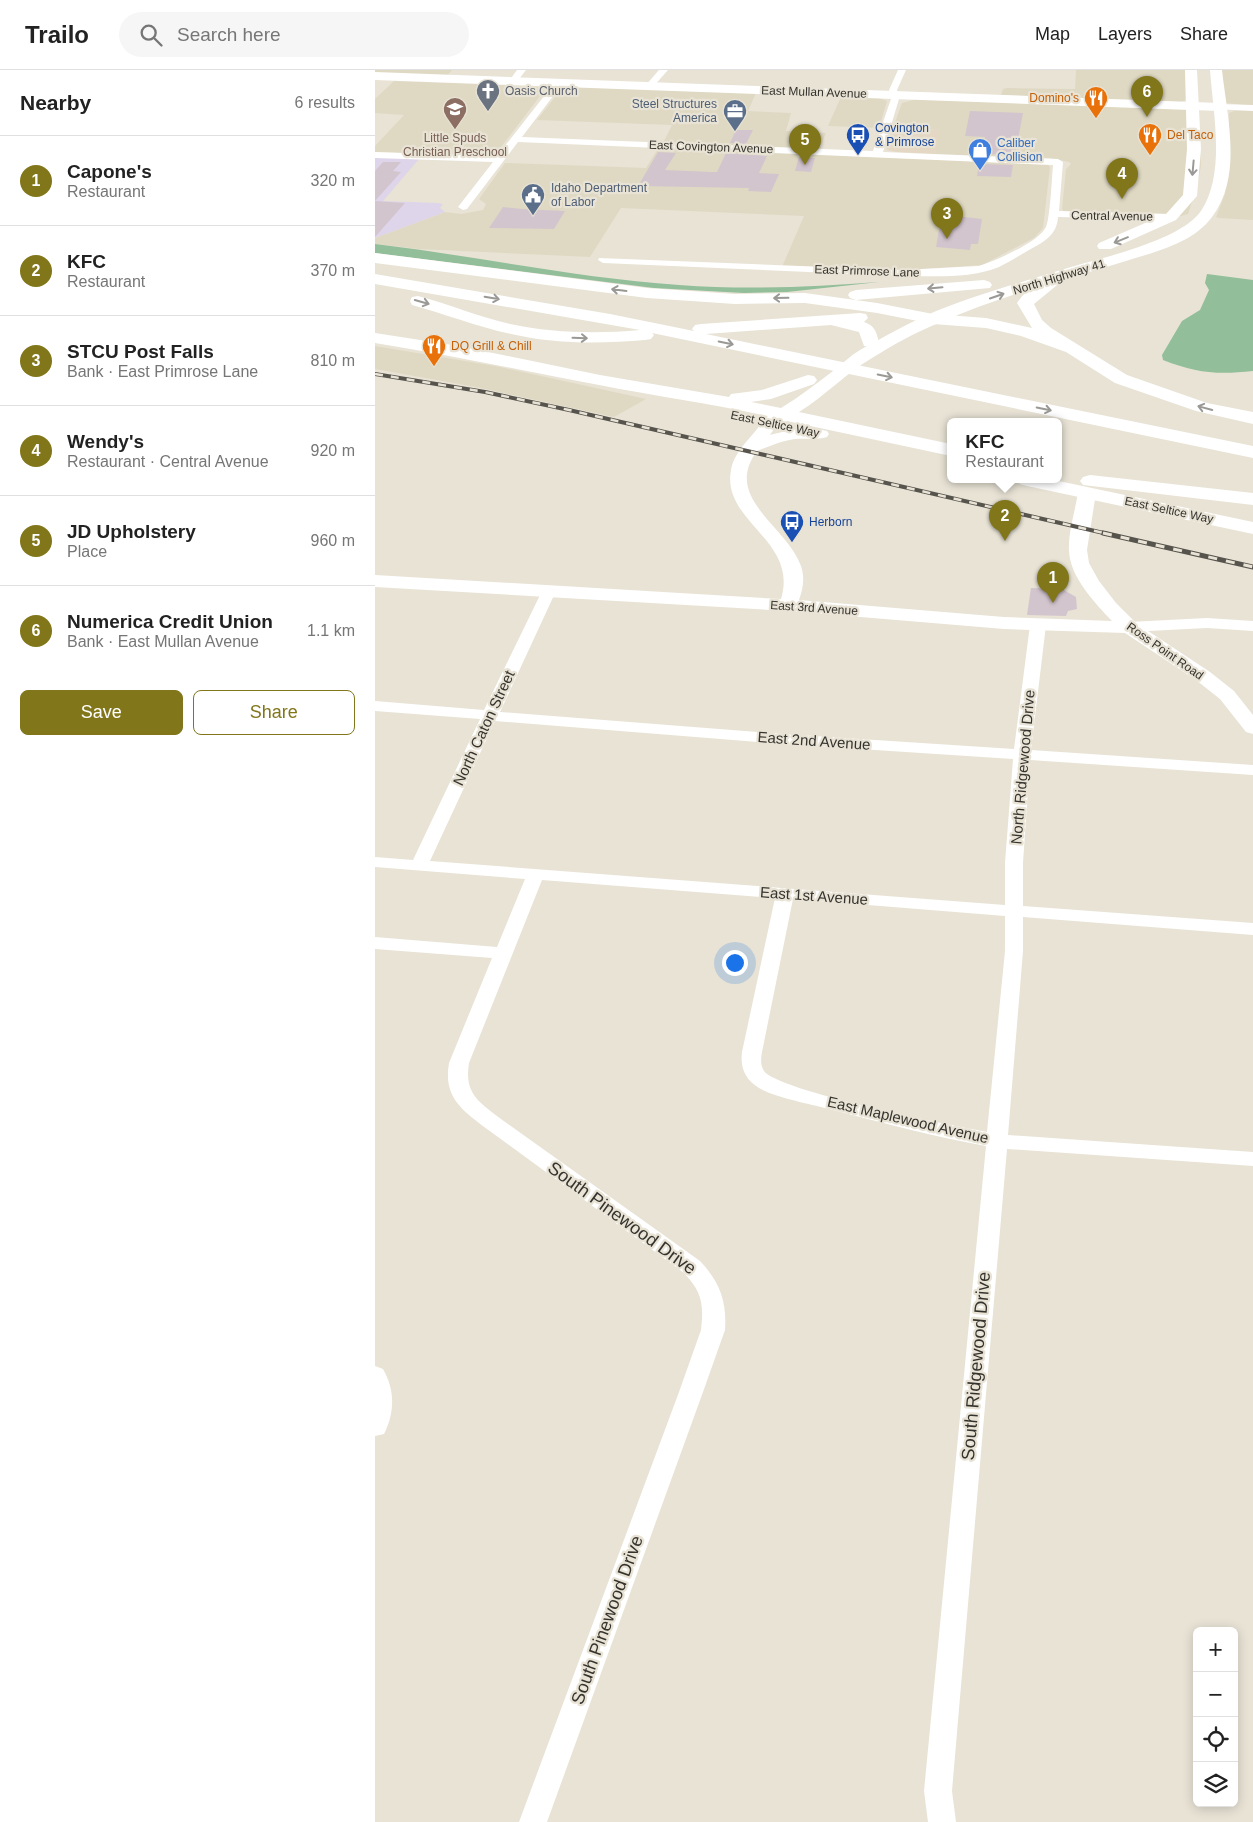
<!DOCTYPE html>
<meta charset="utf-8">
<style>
body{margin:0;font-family:Helvetica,sans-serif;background:#f6f6f6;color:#222}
.controls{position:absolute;right:15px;bottom:15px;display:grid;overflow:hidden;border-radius:8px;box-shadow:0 2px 12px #0003}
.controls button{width:45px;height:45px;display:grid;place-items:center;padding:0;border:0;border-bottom:1px solid #e0e0e0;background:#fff;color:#222;font:25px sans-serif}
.you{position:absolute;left:359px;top:892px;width:18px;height:18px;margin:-12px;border:4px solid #fff;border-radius:50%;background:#1a73e8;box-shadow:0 0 0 8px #1a73e833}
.badge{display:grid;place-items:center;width:32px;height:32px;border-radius:50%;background:#81761a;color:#fff;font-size:16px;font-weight:700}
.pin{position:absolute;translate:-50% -41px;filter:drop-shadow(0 1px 2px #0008)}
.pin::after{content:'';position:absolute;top:26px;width:18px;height:15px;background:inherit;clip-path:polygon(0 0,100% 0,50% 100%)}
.popup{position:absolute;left:572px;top:348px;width:115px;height:65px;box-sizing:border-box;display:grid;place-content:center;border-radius:8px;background:#fff;filter:drop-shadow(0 1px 4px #0005);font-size:16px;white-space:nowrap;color:#767676}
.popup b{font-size:19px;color:#222}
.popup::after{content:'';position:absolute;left:50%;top:100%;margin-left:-10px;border:10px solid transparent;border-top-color:#fff}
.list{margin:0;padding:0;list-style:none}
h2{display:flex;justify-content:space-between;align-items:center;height:65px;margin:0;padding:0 20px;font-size:21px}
h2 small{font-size:16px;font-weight:400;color:#767676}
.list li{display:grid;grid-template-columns:32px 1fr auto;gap:15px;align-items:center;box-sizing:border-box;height:90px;padding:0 20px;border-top:1px solid #e0e0e0}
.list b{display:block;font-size:19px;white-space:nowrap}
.list p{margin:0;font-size:16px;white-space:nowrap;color:#767676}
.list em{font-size:16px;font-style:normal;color:#767676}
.actions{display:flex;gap:10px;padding:15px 20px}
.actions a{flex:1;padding:11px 0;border:1px solid #81761a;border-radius:8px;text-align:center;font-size:18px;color:#81761a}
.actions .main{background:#81761a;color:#fff}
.icon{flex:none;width:28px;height:28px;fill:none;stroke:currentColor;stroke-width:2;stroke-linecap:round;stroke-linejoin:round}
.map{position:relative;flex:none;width:878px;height:1752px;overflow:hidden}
header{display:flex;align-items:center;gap:30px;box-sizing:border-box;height:70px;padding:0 25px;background:#fff;border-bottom:1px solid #e0e0e0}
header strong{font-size:24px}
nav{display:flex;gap:28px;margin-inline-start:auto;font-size:18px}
.search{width:350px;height:45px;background:#f6f6f6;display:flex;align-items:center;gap:12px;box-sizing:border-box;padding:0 18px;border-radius:28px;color:#767676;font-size:19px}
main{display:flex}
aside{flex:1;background:#fff}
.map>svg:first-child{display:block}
</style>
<header>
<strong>Trailo</strong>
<div class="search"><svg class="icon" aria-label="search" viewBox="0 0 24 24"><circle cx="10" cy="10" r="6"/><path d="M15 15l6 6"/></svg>Search here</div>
<nav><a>Map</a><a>Layers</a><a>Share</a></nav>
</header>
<main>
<aside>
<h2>Nearby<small>6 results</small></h2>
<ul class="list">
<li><span class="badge">1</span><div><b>Capone's</b><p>Restaurant</p></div><em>320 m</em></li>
<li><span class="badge">2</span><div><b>KFC</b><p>Restaurant</p></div><em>370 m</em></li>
<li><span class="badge">3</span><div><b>STCU Post Falls</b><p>Bank · East Primrose Lane</p></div><em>810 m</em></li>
<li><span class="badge">4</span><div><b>Wendy's</b><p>Restaurant · Central Avenue</p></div><em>920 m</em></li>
<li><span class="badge">5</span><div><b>JD Upholstery</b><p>Place</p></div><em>960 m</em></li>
<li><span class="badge">6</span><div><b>Numerica Credit Union</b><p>Bank · East Mullan Avenue</p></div><em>1.1 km</em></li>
</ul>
<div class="actions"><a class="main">Save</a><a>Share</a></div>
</aside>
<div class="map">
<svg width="878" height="1752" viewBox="0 0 878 1752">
<rect width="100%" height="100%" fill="#e8e3d5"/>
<!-- built -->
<g fill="#dfd9c3">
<path d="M 0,0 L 77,0 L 72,6 L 0,3 Z"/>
<path d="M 701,0 L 822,0 L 822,27 L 805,32 L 626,25 L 628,19 L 632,18 L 700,19 Z"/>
<path d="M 846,0 L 878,0 L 878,36 L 851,33 Z"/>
<path d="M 19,11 L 156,16 L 164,17 L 169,21 L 123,81 L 116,84 L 97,86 L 0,82 L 0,76 L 29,45 L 0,43 L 0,29 Z"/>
<path d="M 199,17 L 381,23 L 373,41 L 416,43 L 411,61 L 451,63 L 444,79 L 288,73 L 297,55 L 162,50 L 184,22 Z"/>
<path d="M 466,27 L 504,28 L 512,31 L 504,58 L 453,56 Z"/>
<path d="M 542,29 L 812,40 L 825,73 L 826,96 L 822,117 L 813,144 L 806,146 L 689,142 L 687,139 L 691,99 L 696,94 L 694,92 L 675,88 L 560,84 L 565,60 L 518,58 L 527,33 Z"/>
<path d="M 878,40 L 878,150 L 844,148 L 841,147 L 850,124 L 854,100 L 854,43 L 859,41 Z"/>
<path d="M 284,77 L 673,95 L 675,97 L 668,158 L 659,168 L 607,195 L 536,200 L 407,197 L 429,146 L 246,138 L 215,187 L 44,179 L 0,174 L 0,168 L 70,142 L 86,144 L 108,140 L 111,134 L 104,129 L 130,93 L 271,98 Z"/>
<path d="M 0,276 L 120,296 L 271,329 L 239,347 L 101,317 L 0,299 Z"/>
</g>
<!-- education -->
<path fill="#e4d8c4" d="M 518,58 L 566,60 L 560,84 L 521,82 L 513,80 L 511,78 Z"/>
<!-- medical -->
<path fill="#ded5ea" d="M 0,87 L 44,89 L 8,131 L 62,133 L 68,134 L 65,138 L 70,142 L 0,168 Z"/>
<!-- green -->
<g fill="#92be9a">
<path d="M 0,174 C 101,186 202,208 304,215 C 371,220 437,217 504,212 L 412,222 L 369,223 L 279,218 L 0,183 Z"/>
<path d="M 832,204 L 878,210 L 878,301 C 842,305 821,303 788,290 L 787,285 L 807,251 L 825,240 L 834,220 L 830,213 Z"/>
</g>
<!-- building -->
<g fill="#d3c5ce">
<path d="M 595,41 L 648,43 L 640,85 L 606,84 L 610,67 L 590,66 Z"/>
<path d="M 361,60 L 378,60 L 371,74 L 355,73 Z"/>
<path d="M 283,82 L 301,83 L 290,100 L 337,102 L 342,102 L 351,83 L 392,86 L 384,103 L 404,104 L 396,122 L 373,121 L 374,118 L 263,116 Z"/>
<path d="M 424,87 L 440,88 L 436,102 L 420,101 Z"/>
<path d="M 8,92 L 26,92 L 18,101 L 26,102 L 0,131 L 30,133 L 0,167 L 0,101 Z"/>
<path d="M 604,94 L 638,95 L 636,107 L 602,106 Z"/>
<path d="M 128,137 L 147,139 L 190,141 L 179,159 L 114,158 Z"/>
<path d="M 581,146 L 607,149 L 603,174 L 596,174 L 595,180 L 561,177 L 566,149 L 580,150 Z"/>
<path d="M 656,518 L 687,519 L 701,527 L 702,539 L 693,541 L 691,546 L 652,545 Z"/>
</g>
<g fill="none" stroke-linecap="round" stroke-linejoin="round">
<!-- minor -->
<g fill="#fff" fill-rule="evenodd">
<path d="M 142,0 L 151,0 L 141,13 L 135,13 L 134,11 Z"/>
<path d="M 284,0 L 293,0 L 277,18 L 271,18 L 270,16 Z"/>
<path d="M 523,0 L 531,0 L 522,20 L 524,29 L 508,82 L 683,89 L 688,92 L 684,141 L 796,144 L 801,147 L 796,150 L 683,147 C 682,165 669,172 654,180 C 644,186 634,192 624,197 C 595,209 558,206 527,206 L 228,193 L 223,190 L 224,188 L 527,200 L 604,196 C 620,191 664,172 671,157 C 675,149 677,106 678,95 L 143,72 L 92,139 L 88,140 L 83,137 L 118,92 L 0,88 L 0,82 L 122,86 L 181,11 L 184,10 L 188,13 L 147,67 L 498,81 L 516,29 L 514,20 Z"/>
<path d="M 174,517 L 179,518 L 181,521 L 125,642 L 408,664 L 639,679 L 655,555 L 658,552 L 668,552 L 671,555 L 656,680 L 878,695 L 878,705 L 655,690 L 648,793 L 648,836 L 878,853 L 878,865 L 648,847 L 648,881 L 633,1065 L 878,1082 L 878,1096 L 632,1079 L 577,1721 L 581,1752 L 553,1752 L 549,1721 L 611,1076 C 555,1066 501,1051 446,1037 C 430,1033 397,1026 384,1018 C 370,1009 365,998 367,982 L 400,828 L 167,810 L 94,993 C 89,1024 104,1032 126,1049 L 325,1191 C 345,1212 352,1232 350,1260 L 328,1322 L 172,1752 L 144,1752 L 304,1322 L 326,1260 C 329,1234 327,1222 309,1203 L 112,1059 C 87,1040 68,1027 74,993 L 117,888 L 0,879 L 0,867 L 122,877 L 150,809 L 0,797 L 0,787 L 38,790 L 105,649 L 0,641 L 0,631 L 109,640 L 167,521 L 169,518 ZM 120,651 L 408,674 L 638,689 L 630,793 L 630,835 L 55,791 ZM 418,829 L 630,846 L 630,881 L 612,1062 C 579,1056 403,1021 389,1001 C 385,995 386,988 387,982 Z"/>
<path d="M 832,548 L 878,551 L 878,561 L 832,558 L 754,562 L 749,560 L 746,557 L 749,554 L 754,552 Z"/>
<path d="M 0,1296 L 8,1299 C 20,1320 20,1342 9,1364 L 0,1366 Z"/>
</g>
<!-- tertiary -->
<g fill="#fff" fill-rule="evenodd">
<path d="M 844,34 L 878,35 L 878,41 L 840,39 L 838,37 L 840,35 Z"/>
<path d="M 395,348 L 401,350 L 403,353 L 395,365 C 413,360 433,356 452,361 L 454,364 L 452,367 C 442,370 431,368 420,369 C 406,371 395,376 382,381 C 347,428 412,456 426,496 C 430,508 428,519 424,530 L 629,547 L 737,551 C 720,533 695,507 694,481 C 693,463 700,441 703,423 L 706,419 L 712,418 L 718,419 L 721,423 L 712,480 L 714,493 L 724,511 L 741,533 L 761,553 L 835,602 L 859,621 L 878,645 L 878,664 L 871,662 L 845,629 L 821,610 L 750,563 L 629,559 L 414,541 L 0,517 L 0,505 L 406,529 C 424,470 346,452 356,400 C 359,381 379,365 389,350 Z"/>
</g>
<!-- secondary -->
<path fill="#fff" fill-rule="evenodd" d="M 0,2 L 844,33 L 851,37 L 844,41 L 0,10 Z"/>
<!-- primary -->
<g fill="#fff" fill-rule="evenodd">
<path d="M 810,0 L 822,0 L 826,79 L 822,126 L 801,150 L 736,179 L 724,179 L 722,176 L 724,173 L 791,144 L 808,125 L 812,79 Z"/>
<path d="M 835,0 L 847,0 C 852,47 868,106 837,147 C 818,173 780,182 751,191 C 689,210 624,226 564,253 C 541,262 518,275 497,288 C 471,303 450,326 424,342 L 576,374 L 576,386 L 412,351 L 402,357 L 395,359 L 388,357 L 386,353 L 393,346 C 337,334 280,326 224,315 C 149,301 75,285 0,273 L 0,263 L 84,276 L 225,305 L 354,327 L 356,324 L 387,320 L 433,305 L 439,306 L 442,310 L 439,314 L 396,329 L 376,332 L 406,338 C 424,327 441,314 458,301 C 467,294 475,286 485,280 C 507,268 530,255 552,245 C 598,225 648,212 696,197 C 730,187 806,170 826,141 C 851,103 838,43 835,0 Z"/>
<path d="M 642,410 L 679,410 L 878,452 L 878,464 L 652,416 L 645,414 Z"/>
</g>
<!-- motorway -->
<g fill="#fff" fill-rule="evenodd">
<path d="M 0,183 L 272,218 L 360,224 L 430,223 L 502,233 L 558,244 L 611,248 L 657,258 L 642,233 C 650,221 671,201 687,205 L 689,208 L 687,211 L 659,234 L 667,250 L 676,258 L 752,305 L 832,333 L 878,342 L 878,354 L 821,341 L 740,313 L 691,282 L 646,266 L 611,258 L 558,254 L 502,243 L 430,233 L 360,234 L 272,228 L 0,193 Z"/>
<path d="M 0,204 L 235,244 L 319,261 L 317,259 L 320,255 L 326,254 L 485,243 L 491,244 L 493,248 L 489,252 C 500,256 501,261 504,272 L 501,276 L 495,277 L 489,276 L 484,262 L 456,255 L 331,264 L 878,376 L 878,388 L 277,263 L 279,265 L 276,269 L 270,270 C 225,274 180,274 136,264 C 103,257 70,244 37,235 L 35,231 L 37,227 L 43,226 C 74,234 104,247 135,254 C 178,263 222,264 265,260 L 0,214 Z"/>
<path d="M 609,210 L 615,212 L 617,215 L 615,218 L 481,230 L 475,228 L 473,225 L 475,222 L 481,220 Z"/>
<path d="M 715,405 L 878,423 L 878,435 L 708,415 L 705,411 L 708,407 Z"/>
</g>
<!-- rail-far1 casing -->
<g stroke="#57544e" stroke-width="4">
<path id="rail-far1" d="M 0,304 L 110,322 L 194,340 L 733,464"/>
</g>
<!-- rail casing -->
<g stroke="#57544e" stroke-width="5">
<path id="rail" d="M 728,463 L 878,497"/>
</g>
<!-- rail-far1 -->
<use href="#rail-far1" stroke="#e8e3d5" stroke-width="2.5" stroke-dasharray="8" stroke-linecap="butt"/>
<!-- rail -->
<use href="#rail" stroke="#e8e3d5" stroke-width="3" stroke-dasharray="9" stroke-linecap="butt"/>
</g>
<!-- one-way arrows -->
<defs><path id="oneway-shaft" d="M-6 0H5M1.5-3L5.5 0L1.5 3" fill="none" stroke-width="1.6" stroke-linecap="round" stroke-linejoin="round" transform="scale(1.25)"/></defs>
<g stroke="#9a9996">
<use href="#oneway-shaft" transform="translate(818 98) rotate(95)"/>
<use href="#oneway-shaft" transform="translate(746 170) rotate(158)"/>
<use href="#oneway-shaft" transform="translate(560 218) rotate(175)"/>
<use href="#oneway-shaft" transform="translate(244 220) rotate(-173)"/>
<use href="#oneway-shaft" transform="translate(622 226) rotate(-19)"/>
<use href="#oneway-shaft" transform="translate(117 228) rotate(10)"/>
<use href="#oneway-shaft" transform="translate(406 228) rotate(179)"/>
<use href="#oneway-shaft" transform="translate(47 232) rotate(16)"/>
<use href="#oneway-shaft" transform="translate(205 268) rotate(2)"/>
<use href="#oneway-shaft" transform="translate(351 273) rotate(12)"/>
<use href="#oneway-shaft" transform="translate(510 306) rotate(12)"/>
<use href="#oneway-shaft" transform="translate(830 338) rotate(-165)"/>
<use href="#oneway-shaft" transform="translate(669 339) rotate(12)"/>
</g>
<!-- icons -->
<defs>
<g id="church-pin" transform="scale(1.25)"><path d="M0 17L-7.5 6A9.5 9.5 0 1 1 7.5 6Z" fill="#6b7280" stroke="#e8e3d5"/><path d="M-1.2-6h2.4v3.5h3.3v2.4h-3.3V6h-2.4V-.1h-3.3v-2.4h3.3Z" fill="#fff"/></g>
<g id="restaurant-pin" transform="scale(1.25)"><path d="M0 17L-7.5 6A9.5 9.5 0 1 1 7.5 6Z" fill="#e8710a" stroke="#e8e3d5"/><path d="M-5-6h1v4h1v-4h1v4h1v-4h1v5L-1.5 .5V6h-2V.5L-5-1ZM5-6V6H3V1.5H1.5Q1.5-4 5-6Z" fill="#fff"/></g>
<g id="school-pin" transform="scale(1.25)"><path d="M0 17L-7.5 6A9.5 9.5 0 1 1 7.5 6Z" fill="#8d6e63" stroke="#e8e3d5"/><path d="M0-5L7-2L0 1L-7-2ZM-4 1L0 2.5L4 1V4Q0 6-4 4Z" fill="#fff"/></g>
<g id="office-pin" transform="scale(1.25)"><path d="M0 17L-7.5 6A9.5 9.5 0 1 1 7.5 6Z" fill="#5c6f8a" stroke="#e8e3d5"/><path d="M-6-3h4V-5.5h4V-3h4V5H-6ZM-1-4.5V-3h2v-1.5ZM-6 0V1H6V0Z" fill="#fff"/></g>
<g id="bus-pin" transform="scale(1.25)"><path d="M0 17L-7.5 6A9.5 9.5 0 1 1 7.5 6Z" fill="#1a4fb4" stroke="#e8e3d5"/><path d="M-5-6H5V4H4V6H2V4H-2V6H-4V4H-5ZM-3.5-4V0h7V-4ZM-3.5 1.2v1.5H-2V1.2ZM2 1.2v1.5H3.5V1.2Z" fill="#fff"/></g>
<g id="shop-pin" transform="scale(1.25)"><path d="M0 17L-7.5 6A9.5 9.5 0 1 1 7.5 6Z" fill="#3f7fe0" stroke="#e8e3d5"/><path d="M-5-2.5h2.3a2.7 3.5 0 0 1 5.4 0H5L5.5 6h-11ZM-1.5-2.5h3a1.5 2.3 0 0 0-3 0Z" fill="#fff"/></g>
<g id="civic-pin" transform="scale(1.25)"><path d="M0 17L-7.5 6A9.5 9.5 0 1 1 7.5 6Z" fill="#5c6f8a" stroke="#e8e3d5"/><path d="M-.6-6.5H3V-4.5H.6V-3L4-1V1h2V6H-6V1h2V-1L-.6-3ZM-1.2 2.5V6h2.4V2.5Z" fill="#fff"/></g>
</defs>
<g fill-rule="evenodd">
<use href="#church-pin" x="113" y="21"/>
<use href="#restaurant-pin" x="721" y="28"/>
<use href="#school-pin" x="80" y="39"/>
<use href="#office-pin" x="360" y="41"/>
<use href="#bus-pin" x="483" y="65"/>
<use href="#restaurant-pin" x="775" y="65"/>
<use href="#shop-pin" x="605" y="80"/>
<use href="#civic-pin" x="158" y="125"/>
<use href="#restaurant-pin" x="59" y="276"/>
<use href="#bus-pin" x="417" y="452"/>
</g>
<g text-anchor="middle" stroke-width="4.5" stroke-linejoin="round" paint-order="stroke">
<!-- far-worship labels -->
<g font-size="12" fill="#5b616d" stroke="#e8e3d5" text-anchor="start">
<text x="130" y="25">Oasis Church</text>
</g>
<!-- far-street labels -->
<g font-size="12" fill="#35332e" stroke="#e8e3d5">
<text transform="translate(439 22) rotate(2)" y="4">East Mullan Avenue</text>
<text transform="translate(336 77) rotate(2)" y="4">East Covington Avenue</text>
<text transform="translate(737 146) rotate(1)" y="4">Central Avenue</text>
<text transform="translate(492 201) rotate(2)" y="4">East Primrose Lane</text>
<text transform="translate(684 207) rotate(-17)" y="4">North Highway 41</text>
<text transform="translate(400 354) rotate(12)" y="4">East Seltice Way</text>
<text transform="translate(794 440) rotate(12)" y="4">East Seltice Way</text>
<text transform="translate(439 538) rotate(4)" y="4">East 3rd Avenue</text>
<text transform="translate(790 581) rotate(35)" y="4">Ross Point Road</text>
</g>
<!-- far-food labels -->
<g font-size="12" fill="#c56008" stroke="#e8e3d5" text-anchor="start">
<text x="704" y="32" text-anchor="end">Domino's</text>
<text x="792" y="69">Del Taco</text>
<text x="76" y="280">DQ Grill &amp; Chill</text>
</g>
<!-- far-service labels -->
<g font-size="12" fill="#4e5e75" stroke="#e8e3d5" text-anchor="end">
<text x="342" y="38">Steel Structures<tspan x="342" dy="14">America</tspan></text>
<text x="176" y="122" text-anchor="start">Idaho Department<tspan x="176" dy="14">of Labor</tspan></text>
</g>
<!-- far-transit labels -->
<g font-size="12" fill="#164399" stroke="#e8e3d5" text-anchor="start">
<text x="500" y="62">Covington<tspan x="500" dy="14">&amp; Primrose</tspan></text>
<text x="434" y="456">Herborn</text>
</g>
<!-- far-education labels -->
<g font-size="12" fill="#785e54" stroke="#e8e3d5">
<text x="80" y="72">Little Spuds<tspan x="80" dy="14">Christian Preschool</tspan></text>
</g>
<!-- far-shop labels -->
<g font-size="12" fill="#366cbe" stroke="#e8e3d5" text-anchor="start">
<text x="622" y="77">Caliber<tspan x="622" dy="14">Collision</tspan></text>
</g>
<!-- street labels -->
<g font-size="15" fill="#35332e" stroke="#e8e3d5">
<text transform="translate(109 658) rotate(-65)" y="5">North Caton Street</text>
<text transform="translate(439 671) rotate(4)" y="5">East 2nd Avenue</text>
<text transform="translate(648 697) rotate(-85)" y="5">North Ridgewood Drive</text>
<text transform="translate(439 826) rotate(4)" y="5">East 1st Avenue</text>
<text transform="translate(533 1050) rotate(13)" y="5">East Maplewood Avenue</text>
</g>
<!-- near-street labels -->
<g font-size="18" fill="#35332e" stroke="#e8e3d5">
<text transform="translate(247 1148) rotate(36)" y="6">South Pinewood Drive</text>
<text transform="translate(601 1296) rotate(-85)" y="6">South Ridgewood Drive</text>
<text transform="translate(232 1550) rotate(-70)" y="6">South Pinewood Drive</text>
</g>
</g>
</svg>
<div class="controls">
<button>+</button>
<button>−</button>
<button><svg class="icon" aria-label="locate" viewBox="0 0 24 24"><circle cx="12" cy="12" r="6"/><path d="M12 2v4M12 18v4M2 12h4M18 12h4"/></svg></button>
<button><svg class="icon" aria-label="layers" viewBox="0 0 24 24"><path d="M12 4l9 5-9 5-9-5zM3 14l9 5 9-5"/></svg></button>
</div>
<div class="you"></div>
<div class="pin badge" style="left:678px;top:533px">1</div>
<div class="pin badge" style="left:630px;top:471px">2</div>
<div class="popup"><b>KFC</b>Restaurant</div>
<div class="pin badge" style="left:572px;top:169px">3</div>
<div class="pin badge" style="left:747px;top:129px">4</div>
<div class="pin badge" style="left:430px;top:95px">5</div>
<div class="pin badge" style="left:772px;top:47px">6</div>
</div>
</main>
